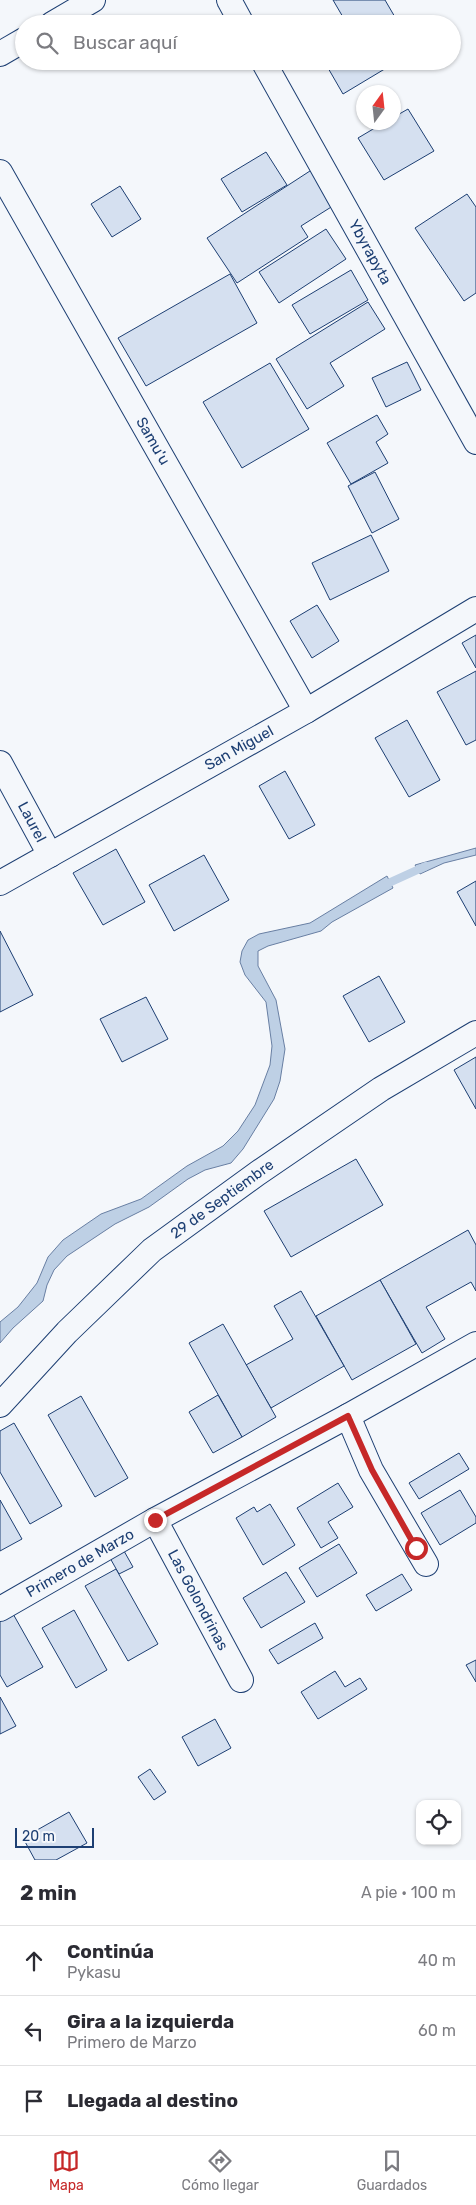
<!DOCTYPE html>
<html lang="es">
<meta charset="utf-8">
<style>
body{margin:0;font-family:Rubik,sans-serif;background:#f7f7f7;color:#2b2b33}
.controls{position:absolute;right:15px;bottom:15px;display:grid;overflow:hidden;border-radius:10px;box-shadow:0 1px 4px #0004}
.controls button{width:45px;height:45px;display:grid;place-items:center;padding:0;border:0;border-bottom:1px solid #e1e1e2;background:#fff;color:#2b2b33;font:25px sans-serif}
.compass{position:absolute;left:356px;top:85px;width:45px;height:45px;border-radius:50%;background:#fff;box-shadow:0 1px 4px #0004;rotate:15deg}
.scale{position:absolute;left:15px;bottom:12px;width:79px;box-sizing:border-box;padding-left:5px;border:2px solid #1d3f73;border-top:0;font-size:14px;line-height:18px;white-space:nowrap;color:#1d3f73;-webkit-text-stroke:4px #f4f7fb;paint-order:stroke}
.stop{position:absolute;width:15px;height:15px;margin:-11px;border:4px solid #c62828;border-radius:50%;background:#fff}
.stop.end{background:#c62828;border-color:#fff;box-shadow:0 1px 5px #0008}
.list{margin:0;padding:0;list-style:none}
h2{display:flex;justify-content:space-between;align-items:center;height:65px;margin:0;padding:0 20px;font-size:21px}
h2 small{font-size:16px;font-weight:400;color:#7c7c81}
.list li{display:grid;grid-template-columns:32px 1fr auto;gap:15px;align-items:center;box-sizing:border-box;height:70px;padding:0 20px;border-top:1px solid #e1e1e2}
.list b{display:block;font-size:19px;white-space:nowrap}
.list p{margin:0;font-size:16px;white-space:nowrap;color:#7c7c81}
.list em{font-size:16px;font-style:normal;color:#7c7c81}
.icon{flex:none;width:28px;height:28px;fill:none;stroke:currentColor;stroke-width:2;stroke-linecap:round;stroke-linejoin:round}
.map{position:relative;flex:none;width:476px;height:1860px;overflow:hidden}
.search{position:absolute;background:#fff;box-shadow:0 1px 4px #0004;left:15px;right:15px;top:15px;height:55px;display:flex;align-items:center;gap:12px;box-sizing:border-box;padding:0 18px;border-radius:28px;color:#7c7c81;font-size:19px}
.sheet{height:275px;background:#fff}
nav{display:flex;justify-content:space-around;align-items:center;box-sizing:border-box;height:70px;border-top:1px solid #e1e1e2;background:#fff;font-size:14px;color:#7c7c81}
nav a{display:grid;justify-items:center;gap:2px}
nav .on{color:#c62828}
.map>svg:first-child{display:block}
</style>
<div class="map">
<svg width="476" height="1860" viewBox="0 0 476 1860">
<rect width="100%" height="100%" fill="#f4f7fb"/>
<!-- water -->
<g fill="#bed0e5" stroke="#687fa3">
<path d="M 476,848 L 476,855 L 444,863 L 420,874 L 415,865 Z"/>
<path d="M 387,876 L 393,888 L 332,922 L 321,931 L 268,946 L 258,951 L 258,966 L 276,1000 L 285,1049 L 280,1081 L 274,1099 L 243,1149 L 231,1163 L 205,1170 L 188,1179 L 149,1207 L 115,1224 L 67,1256 L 54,1270 L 47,1285 L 43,1301 L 13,1328 L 0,1343 L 0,1322 L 18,1307 L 37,1283 L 48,1257 L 63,1240 L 101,1214 L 141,1199 L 187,1166 L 223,1146 L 238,1131 L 255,1105 L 270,1065 L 272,1046 L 266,1002 L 245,975 L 240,962 L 242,951 L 248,940 L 259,934 L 310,923 Z"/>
</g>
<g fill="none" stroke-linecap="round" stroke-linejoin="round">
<!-- stream -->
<path stroke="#bed0e5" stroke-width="8" d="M 382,886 L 426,866"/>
</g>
<!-- building -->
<g fill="#d5e0f0" stroke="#1d3f73">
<path d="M 333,0 L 385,0 L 399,24 L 347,24 Z"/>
<path d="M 324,61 L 398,61 L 343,94 Z"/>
<path d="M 408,109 L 434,151 L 384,180 L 358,138 L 385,122 L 394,122 L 394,117 Z"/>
<path d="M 266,152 L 287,185 L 242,212 L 221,179 Z"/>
<path d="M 313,169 L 336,204 L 301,226 L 308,237 L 237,283 L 207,238 Z"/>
<path d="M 120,186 L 141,219 L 112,237 L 91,204 Z"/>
<path d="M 467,194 L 476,207 L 476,293 L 464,301 L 415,228 Z"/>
<path d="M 326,229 L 346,259 L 279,303 L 259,272 Z"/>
<path d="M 351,270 L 368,300 L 310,334 L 292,305 Z"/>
<path d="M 230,274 L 257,323 L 146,386 L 118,338 Z"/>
<path d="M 368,302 L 385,329 L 330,363 L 344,386 L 307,409 L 276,359 Z"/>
<path d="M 407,362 L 421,390 L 386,407 L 372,378 Z"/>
<path d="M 270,363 L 309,429 L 242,468 L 203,402 Z"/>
<path d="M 377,415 L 388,434 L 376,442 L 388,463 L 351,484 L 327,443 Z"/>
<path d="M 375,472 L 399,519 L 372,533 L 348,486 Z"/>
<path d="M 371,535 L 389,571 L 330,600 L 312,563 Z"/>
<path d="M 317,605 L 339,641 L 312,658 L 290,621 Z"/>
<path d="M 476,635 L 476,668 L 462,643 Z"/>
<path d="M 476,671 L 476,740 L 466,745 L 437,692 Z"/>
<path d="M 407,720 L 440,780 L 409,797 L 375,738 Z"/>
<path d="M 285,771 L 315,825 L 289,839 L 259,786 Z"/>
<path d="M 116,849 L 145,902 L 103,925 L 73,873 Z"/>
<path d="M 204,855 L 229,900 L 174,931 L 149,885 Z"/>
<path d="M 476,881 L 476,926 L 457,892 Z"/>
<path d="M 0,931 L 33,995 L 0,1012 Z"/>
<path d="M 379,976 L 405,1022 L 369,1042 L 343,996 Z"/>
<path d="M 146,997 L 168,1039 L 122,1062 L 100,1019 Z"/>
<path d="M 476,1057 L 476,1109 L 454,1070 Z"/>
<path d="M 356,1159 L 383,1205 L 291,1257 L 264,1211 Z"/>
<path d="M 468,1230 L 476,1245 L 476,1291 L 471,1282 L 426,1307 L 445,1339 L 422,1353 L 380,1280 Z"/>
<path d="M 380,1280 L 416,1344 L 352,1380 L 316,1316 Z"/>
<path d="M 301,1291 L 344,1366 L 271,1408 L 246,1365 L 293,1339 L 274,1306 Z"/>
<path d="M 223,1324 L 276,1417 L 242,1437 L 189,1343 Z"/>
<path d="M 218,1395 L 242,1437 L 213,1453 L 189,1412 Z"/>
<path d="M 81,1396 L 128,1478 L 95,1497 L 48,1415 Z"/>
<path d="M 14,1423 L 62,1506 L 30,1524 L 0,1472 L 0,1431 Z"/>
<path d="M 459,1453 L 469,1469 L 419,1499 L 409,1483 Z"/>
<path d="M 338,1483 L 353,1507 L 328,1522 L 338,1538 L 321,1548 L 297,1508 Z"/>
<path d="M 460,1490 L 476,1517 L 476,1523 L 440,1545 L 421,1513 Z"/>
<path d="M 0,1500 L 22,1539 L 0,1551 Z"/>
<path d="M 270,1504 L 295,1545 L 263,1565 L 236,1518 L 254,1507 L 257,1512 Z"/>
<path d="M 339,1544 L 357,1573 L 317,1597 L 299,1568 Z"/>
<path d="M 124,1551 L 133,1567 L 119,1574 L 110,1558 Z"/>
<path d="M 116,1569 L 158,1644 L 128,1661 L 85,1586 Z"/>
<path d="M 286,1572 L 305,1602 L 261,1628 L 243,1598 Z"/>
<path d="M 402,1574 L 412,1590 L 376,1611 L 366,1595 Z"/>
<path d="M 74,1610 L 107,1670 L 76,1688 L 42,1628 Z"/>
<path d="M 12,1612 L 43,1667 L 7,1687 L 0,1675 L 0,1619 Z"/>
<path d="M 315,1623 L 323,1638 L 278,1664 L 269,1650 Z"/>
<path d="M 476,1660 L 476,1682 L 466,1665 Z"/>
<path d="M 335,1671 L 345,1687 L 360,1678 L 367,1689 L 318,1719 L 301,1692 Z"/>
<path d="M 0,1697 L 16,1726 L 0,1734 Z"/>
<path d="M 215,1719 L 231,1748 L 198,1766 L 182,1737 Z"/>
<path d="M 150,1769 L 166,1792 L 154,1800 L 138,1777 Z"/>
<path d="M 69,1812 L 87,1843 L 56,1860 L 35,1860 L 23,1838 Z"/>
</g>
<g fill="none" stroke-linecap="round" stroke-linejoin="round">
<!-- minor casing -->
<g stroke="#1d3f73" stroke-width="26">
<g id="minor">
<path d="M 229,0 L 242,24"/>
<path d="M 52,24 L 93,0"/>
<path d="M 0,54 L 24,40"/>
<path d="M 263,61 L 476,442"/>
<path d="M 0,172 L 306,711"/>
<path d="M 0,763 L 50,855"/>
<path d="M 0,883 L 306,711 L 476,609"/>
<path d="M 0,1405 L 67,1332 L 152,1250 L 258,1173 L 381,1089 L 476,1033"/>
<path d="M 348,1416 L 371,1470 L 426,1564"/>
<path d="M 155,1520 L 241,1680"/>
<path d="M 0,1609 L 155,1520 L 348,1416 L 476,1344"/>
</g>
</g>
<!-- minor -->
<use href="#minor" stroke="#f4f7fb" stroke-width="24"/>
</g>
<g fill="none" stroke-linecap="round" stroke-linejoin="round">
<!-- route -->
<path stroke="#c62828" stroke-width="6" d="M 155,1520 L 348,1416 L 372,1470 L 416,1548"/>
</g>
<g text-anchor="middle" stroke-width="4" stroke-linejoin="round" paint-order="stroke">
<!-- street labels -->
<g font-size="15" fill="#1d3f73" stroke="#f4f7fb">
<text transform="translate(370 252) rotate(61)" y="5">Ybyrapyta</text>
<text transform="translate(153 441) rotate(60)" y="5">Samu'u</text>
<text transform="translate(239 748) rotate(-29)" y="5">San Miguel</text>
<text transform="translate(32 822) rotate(62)" y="5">Laurel</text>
<text transform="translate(222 1199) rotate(-36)" y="5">29 de Septiembre</text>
<text transform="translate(80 1563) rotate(-30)" y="5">Primero de Marzo</text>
<text transform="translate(198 1600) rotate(62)" y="5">Las Golondrinas</text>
</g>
</g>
</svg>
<div class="controls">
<button><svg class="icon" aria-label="locate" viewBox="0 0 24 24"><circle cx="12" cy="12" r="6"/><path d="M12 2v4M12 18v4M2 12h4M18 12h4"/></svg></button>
</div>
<svg class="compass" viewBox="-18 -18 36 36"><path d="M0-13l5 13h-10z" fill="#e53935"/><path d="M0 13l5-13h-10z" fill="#7c7c81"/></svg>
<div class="scale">20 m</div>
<div class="stop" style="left:416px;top:1548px"></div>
<div class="stop end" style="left:155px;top:1520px"></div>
<div class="search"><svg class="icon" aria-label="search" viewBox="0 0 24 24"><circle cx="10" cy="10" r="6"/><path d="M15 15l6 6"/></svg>Buscar aquí</div>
</div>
<section class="sheet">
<h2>2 min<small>A pie · 100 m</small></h2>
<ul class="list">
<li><svg class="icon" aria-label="ahead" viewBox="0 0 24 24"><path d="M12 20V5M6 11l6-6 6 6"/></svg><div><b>Continúa</b><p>Pykasu</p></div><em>40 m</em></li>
<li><svg class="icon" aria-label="left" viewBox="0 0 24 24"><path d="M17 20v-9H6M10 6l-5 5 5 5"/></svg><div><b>Gira a la izquierda</b><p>Primero de Marzo</p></div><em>60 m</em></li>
<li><svg class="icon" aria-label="arrive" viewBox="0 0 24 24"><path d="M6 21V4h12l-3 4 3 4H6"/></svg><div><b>Llegada al destino</b></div></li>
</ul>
</section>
<nav>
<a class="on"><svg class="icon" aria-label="map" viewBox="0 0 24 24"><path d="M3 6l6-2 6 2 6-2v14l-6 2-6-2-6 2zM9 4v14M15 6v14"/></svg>Mapa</a>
<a><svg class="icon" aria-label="directions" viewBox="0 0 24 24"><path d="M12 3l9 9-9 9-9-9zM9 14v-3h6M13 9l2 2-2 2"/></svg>Cómo llegar</a>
<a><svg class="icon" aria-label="saved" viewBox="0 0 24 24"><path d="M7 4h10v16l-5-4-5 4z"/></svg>Guardados</a>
</nav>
